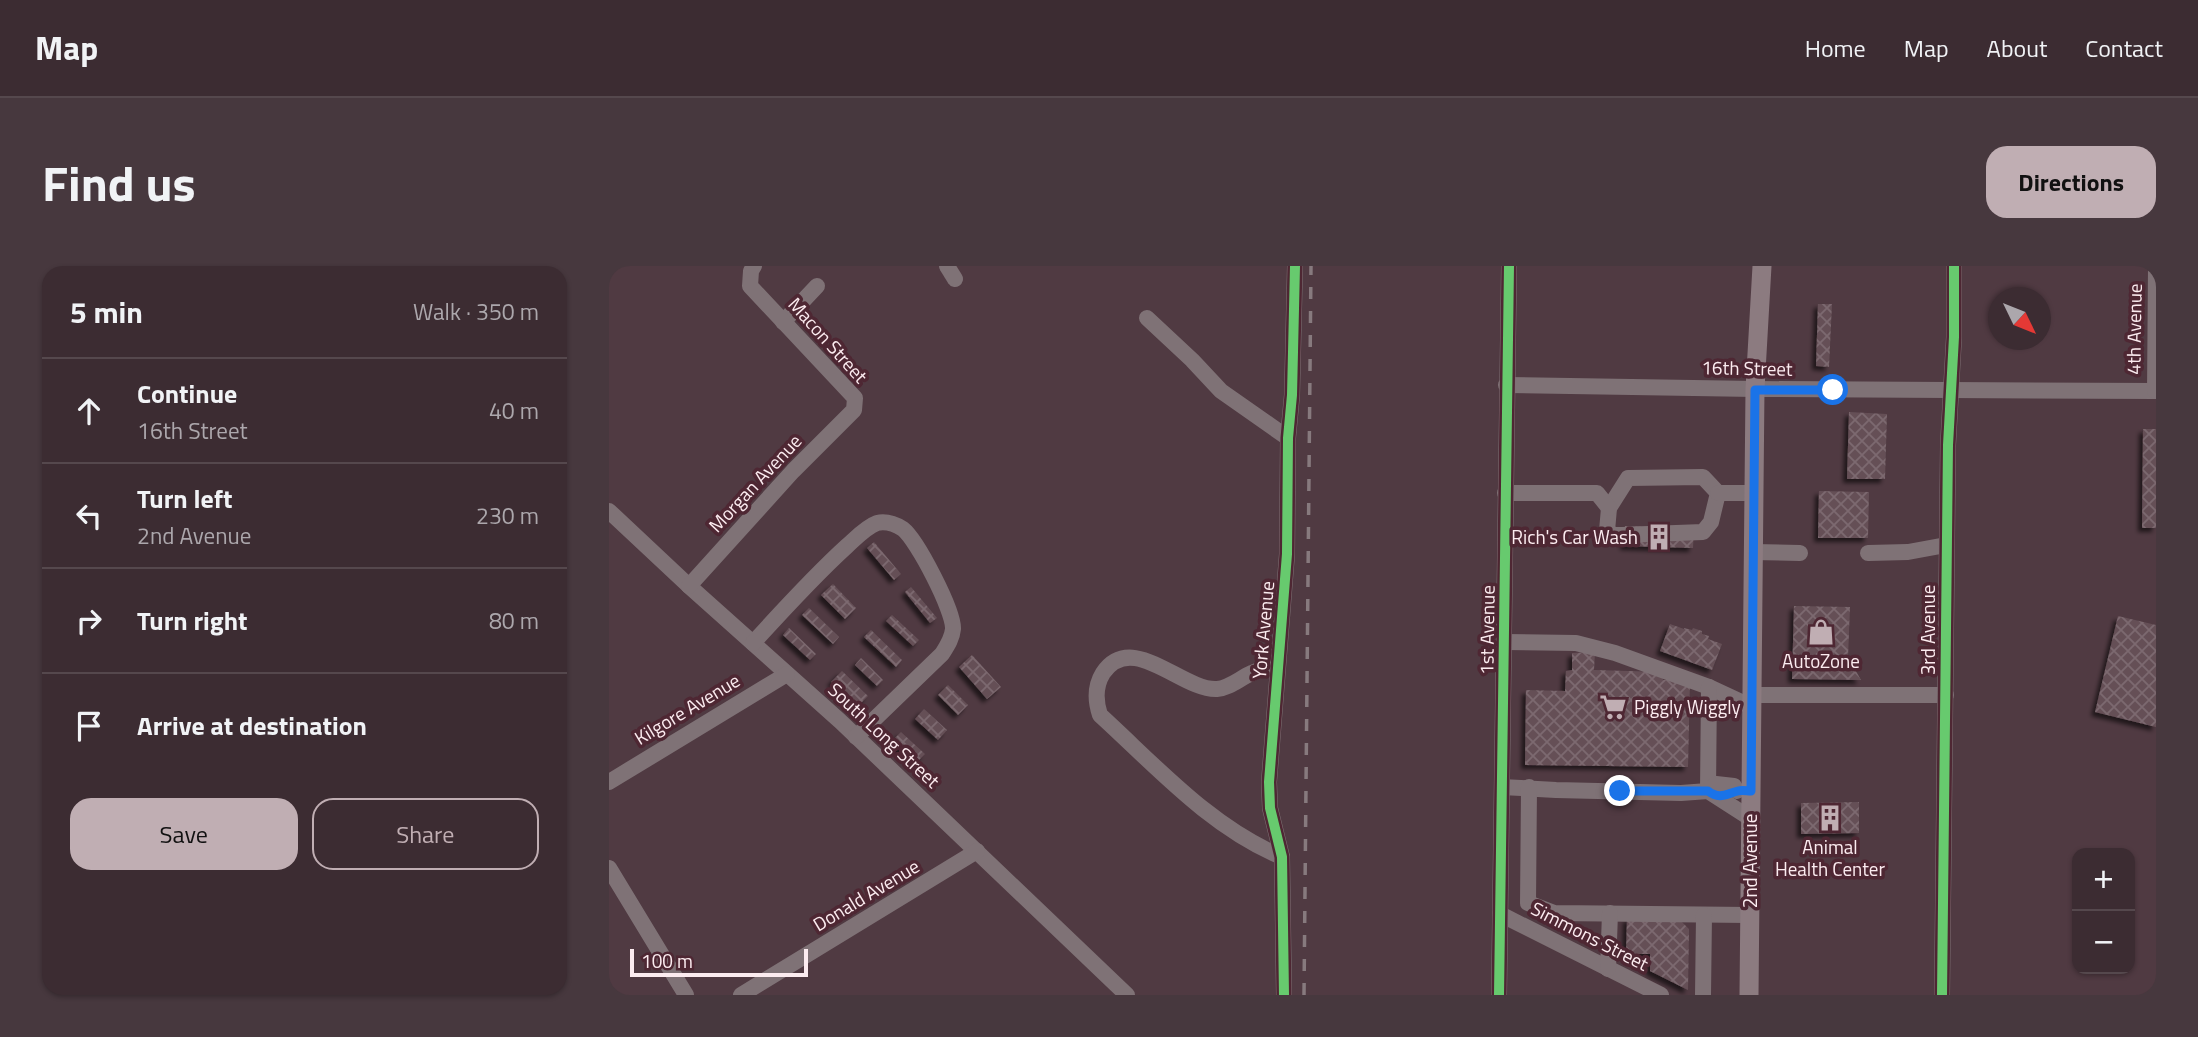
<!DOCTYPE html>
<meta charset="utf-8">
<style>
body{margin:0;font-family:"Titillium Web",sans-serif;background:#47383e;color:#f1f3f6}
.controls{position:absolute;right:21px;bottom:21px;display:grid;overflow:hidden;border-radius:14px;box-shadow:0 2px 5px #0004}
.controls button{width:63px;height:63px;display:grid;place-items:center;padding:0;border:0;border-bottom:2px solid #55484d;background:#3c2c32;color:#f1f3f6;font:35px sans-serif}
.compass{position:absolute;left:1379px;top:21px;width:63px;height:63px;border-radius:50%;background:#3c2c32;box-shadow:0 2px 5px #0004;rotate:133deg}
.scale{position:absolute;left:21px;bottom:18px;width:178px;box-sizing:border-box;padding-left:7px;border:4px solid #fcecf0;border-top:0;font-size:19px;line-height:24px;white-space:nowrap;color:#fcecf0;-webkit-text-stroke:5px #4e2733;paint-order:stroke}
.stop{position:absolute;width:21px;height:21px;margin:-16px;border:5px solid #1a73e8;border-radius:50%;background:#fff}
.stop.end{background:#1a73e8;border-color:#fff;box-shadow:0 2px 7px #0008}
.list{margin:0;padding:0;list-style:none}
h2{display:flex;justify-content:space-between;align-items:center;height:91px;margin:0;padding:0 28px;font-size:30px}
h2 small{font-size:23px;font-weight:400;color:#aca7ac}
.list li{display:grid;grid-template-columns:46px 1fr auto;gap:21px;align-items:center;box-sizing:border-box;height:105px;padding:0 28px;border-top:2px solid #55484d}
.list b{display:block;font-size:26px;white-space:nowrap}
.list p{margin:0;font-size:23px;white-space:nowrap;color:#aca7ac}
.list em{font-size:23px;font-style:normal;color:#aca7ac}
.actions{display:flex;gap:14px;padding:21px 28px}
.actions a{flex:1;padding:16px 0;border:2px solid #c0aeb3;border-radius:21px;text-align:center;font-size:24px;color:#c0aeb3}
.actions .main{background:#c0aeb3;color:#111}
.icon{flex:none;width:38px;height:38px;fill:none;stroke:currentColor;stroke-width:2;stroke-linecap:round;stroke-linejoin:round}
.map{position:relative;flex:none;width:1547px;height:729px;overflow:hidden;border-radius:21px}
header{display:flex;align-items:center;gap:42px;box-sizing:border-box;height:98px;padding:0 35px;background:#3c2c32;border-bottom:2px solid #55484d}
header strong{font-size:33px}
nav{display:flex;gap:38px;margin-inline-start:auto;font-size:24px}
.intro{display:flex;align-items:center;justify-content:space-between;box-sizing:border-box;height:168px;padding:0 42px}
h1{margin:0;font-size:49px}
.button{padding:18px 32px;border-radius:21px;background:#c0aeb3;color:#111;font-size:24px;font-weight:700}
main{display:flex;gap:42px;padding:0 42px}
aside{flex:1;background:#3c2c32;border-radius:21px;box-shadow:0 2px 5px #0004}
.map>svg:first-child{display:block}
</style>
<header>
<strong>Map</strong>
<nav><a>Home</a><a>Map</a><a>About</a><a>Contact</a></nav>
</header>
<div class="intro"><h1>Find us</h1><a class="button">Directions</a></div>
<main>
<aside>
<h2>5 min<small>Walk · 350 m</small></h2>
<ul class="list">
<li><svg class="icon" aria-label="ahead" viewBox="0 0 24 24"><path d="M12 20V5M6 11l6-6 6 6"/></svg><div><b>Continue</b><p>16th Street</p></div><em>40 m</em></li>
<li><svg class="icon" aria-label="left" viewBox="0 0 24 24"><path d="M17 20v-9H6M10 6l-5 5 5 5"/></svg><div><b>Turn left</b><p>2nd Avenue</p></div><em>230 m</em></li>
<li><svg class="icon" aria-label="right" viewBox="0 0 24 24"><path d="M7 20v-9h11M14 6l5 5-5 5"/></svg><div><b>Turn right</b></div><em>80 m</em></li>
<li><svg class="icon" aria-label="arrive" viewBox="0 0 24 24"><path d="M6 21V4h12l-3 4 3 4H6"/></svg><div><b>Arrive at destination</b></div></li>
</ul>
<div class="actions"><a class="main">Save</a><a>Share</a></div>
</aside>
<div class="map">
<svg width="1547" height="729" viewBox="0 0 1547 729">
<defs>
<pattern id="building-cross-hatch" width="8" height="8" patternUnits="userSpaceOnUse" patternTransform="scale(1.75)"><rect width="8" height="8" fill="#655057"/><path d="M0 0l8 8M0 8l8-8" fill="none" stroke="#7c696f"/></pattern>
<filter id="shadow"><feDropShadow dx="-4" dy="4" stdDeviation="2" flood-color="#0009"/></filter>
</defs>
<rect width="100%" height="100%" fill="#503a42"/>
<!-- building -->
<g fill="url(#building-cross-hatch)" filter="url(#shadow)">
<path d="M 1209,38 L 1223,38 L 1220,101 L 1207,100 Z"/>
<path d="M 1240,146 L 1278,148 L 1276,213 L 1238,213 Z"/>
<path d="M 1534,163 L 1547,163 L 1547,262 L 1533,262 Z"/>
<path d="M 1210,225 L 1260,226 L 1259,272 L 1209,272 Z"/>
<path d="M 1016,260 L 1085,262 L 1084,282 L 1015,280 Z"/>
<path d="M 265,276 L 292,308 L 285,314 L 258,282 Z"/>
<path d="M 224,318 L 247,342 L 236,353 L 212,329 Z"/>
<path d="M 302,321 L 328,352 L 321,357 L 296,326 Z"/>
<path d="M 1185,340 L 1241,341 L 1239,391 L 1252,414 L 1183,413 Z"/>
<path d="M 200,342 L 230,371 L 224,378 L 193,349 Z"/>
<path d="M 283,349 L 310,374 L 304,380 L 277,355 Z"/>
<path d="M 1509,350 L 1547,359 L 1547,461 L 1486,446 Z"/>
<path d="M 1061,358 L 1075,363 L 1075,362 L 1083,364 L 1084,362 L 1093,365 L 1093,368 L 1100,370 L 1099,373 L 1113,378 L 1103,404 L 1051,385 Z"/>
<path d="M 180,362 L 207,388 L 201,394 L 174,369 Z"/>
<path d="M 262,364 L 293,394 L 287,401 L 255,371 Z"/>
<path d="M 986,386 L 985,404 L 1053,406 L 1054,414 L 1081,414 L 1079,501 L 916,499 L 917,424 L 956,425 L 957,405 L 963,404 L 963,387 Z"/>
<path d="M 363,389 L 392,421 L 378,433 L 350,401 Z"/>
<path d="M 252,392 L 274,414 L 268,420 L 246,399 Z"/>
<path d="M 233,405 L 259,430 L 248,441 L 222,416 Z"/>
<path d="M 339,419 L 359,439 L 349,449 L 329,429 Z"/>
<path d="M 315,443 L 338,464 L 329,474 L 306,453 Z"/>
<path d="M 292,466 L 316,488 L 305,499 L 282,476 Z"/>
<path d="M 1250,536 L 1250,567 L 1192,568 L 1192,537 Z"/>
<path d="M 1018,652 L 1071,654 L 1080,663 L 1079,724 L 1041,705 L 1041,688 L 1017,688 Z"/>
</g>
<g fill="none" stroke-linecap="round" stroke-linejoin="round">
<!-- minor -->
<g stroke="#7f7276" stroke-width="16">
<path d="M 338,0 L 346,13"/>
<path d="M 538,52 L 583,94 L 612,125 L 679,172"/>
<path d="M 174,56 L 208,20"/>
<path d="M 897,119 L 1146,123 L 1547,125"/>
<path d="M 1546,125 L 1547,1"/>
<path d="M 1094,211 L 1109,227 L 1102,256 L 1094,266 L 1013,269 L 1005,269 L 998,265 L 1000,242 L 1019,212 Z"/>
<path d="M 896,227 L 988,227 L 1000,242"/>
<path d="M 1109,227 L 1145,227"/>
<path d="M 0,245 L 80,320 L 231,455 L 518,729"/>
<path d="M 1144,286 L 1191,287"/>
<path d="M 1259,287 L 1299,286 L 1337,279"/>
<path d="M 80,320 L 184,205 L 245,144 L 246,132 L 141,20 L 142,5 L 145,0"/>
<path d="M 895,376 L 967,377 L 1006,387 L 1100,421 L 1143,441"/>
<path d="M 144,377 C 174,344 205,310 238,280 C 247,272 257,261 268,257 C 277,255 286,258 294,263 C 308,274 345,345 344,363 C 343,373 338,380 333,388 L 247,471"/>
<path d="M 669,398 C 660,401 651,403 643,407 C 631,412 621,422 608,423 C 573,425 523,364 494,407 C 486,420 486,434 491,449 C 547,500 601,561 673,591"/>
<path d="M 1143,429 L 1337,429"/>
<path d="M 0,516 L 178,408"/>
<path d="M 893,521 L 947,524 L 1072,527 L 1099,525 L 1141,552"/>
<path d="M 920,521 L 919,637 L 945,647 L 1140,649"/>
<path d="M 1099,525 L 1100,421"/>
<path d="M 1099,525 L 1107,518 L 1125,520 L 1128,525"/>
<path d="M 0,602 L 77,729"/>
<path d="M 891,648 L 1052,729"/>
<path d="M 999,703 L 1001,647"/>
<path d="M 132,729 L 368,585"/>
<path d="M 675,729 L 673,591 L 661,542 L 660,516 L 678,288 L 679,172 L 683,129 L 686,0"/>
<path d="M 890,729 L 900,0"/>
<path d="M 1094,729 L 1095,649"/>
<path d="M 1333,729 L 1339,179 L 1345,71 L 1345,0"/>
</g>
<!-- major -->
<path stroke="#8c7b80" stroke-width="19" d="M 1140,729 L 1146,123 L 1153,0"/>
<!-- rail -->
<path stroke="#877a7e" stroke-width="3.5" stroke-dasharray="12 12" stroke-linecap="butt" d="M 695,729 L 702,0"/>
<!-- cycleway casing -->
<g stroke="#4e2733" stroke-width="15">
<g id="cycleway">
<path d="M 675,729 L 673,591 L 661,542 L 660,516 L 678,288 L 679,172 L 683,129 L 686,0"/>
<path d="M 890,729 L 900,0"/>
<path d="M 1333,729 L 1339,179 L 1345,71 L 1345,0"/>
</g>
</g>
<!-- cycleway -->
<use href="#cycleway" stroke="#67ca6e" stroke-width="10"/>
</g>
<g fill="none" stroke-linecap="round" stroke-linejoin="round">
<!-- route -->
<path stroke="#1a73e8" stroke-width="9" d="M 1011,525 L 1099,525 C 1111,534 1117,528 1129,525 C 1133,524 1138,525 1142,525 L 1146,124 L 1224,124"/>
</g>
<!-- icons -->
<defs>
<g id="building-bare" transform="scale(2.1)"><path d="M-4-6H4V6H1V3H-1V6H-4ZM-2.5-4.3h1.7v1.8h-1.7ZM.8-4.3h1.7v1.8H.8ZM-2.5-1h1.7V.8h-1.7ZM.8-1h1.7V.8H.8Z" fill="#c0aeb3" stroke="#4e2733" stroke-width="2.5" paint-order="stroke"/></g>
<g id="shop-bare" transform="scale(2.1)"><path d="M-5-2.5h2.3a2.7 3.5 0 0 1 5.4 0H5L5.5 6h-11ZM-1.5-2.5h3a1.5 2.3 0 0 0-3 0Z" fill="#c0aeb3" stroke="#4e2733" stroke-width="2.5" paint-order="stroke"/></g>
<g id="supermarket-bare" transform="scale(2.1)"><path d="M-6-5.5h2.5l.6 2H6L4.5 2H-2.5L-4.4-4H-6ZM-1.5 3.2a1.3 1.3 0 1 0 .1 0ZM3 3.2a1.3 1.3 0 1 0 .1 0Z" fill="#c0aeb3" stroke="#4e2733" stroke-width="2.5" paint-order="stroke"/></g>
</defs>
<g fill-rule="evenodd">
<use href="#building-bare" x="1050" y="271"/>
<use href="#shop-bare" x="1212" y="366"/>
<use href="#supermarket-bare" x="1004" y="441"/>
<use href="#building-bare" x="1221" y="552"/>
</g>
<g text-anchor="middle" stroke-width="7" stroke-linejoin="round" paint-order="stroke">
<!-- street labels -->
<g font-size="19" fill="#fcecf0" stroke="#4e2733">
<text transform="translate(1525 63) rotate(-89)" y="7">4th Avenue</text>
<text transform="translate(219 74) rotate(48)" y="7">Macon Street</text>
<text transform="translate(1138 102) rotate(1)" y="7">16th Street</text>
<text transform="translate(146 217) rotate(-47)" y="7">Morgan Avenue</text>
<text transform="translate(654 364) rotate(-85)" y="7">York Avenue</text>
<text transform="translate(878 364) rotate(-89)" y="7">1st Avenue</text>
<text transform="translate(1319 364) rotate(-90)" y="7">3rd Avenue</text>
<text transform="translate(78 443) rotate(-31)" y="7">Kilgore Avenue</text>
<text transform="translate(275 469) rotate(43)" y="7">South Long Street</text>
<text transform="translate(1141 595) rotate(-90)" y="7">2nd Avenue</text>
<text transform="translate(257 629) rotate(-31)" y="7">Donald Avenue</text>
<text transform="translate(981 670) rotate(27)" y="7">Simmons Street</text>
</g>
<!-- poi labels -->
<g font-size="19" fill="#fcecf0" stroke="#4e2733">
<text x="1029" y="278" text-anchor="end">Rich's Car Wash</text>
<text x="1212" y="402">AutoZone</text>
<text x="1025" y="448" text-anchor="start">Piggly Wiggly</text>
<text x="1221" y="588">Animal<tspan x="1221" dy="22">Health Center</tspan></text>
</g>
</g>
</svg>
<div class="controls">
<button>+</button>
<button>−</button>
</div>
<svg class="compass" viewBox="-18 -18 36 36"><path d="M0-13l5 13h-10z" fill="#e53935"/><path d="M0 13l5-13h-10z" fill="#aca7ac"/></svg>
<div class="scale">100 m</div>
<div class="stop" style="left:1224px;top:124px"></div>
<div class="stop end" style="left:1011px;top:525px"></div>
</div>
</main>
